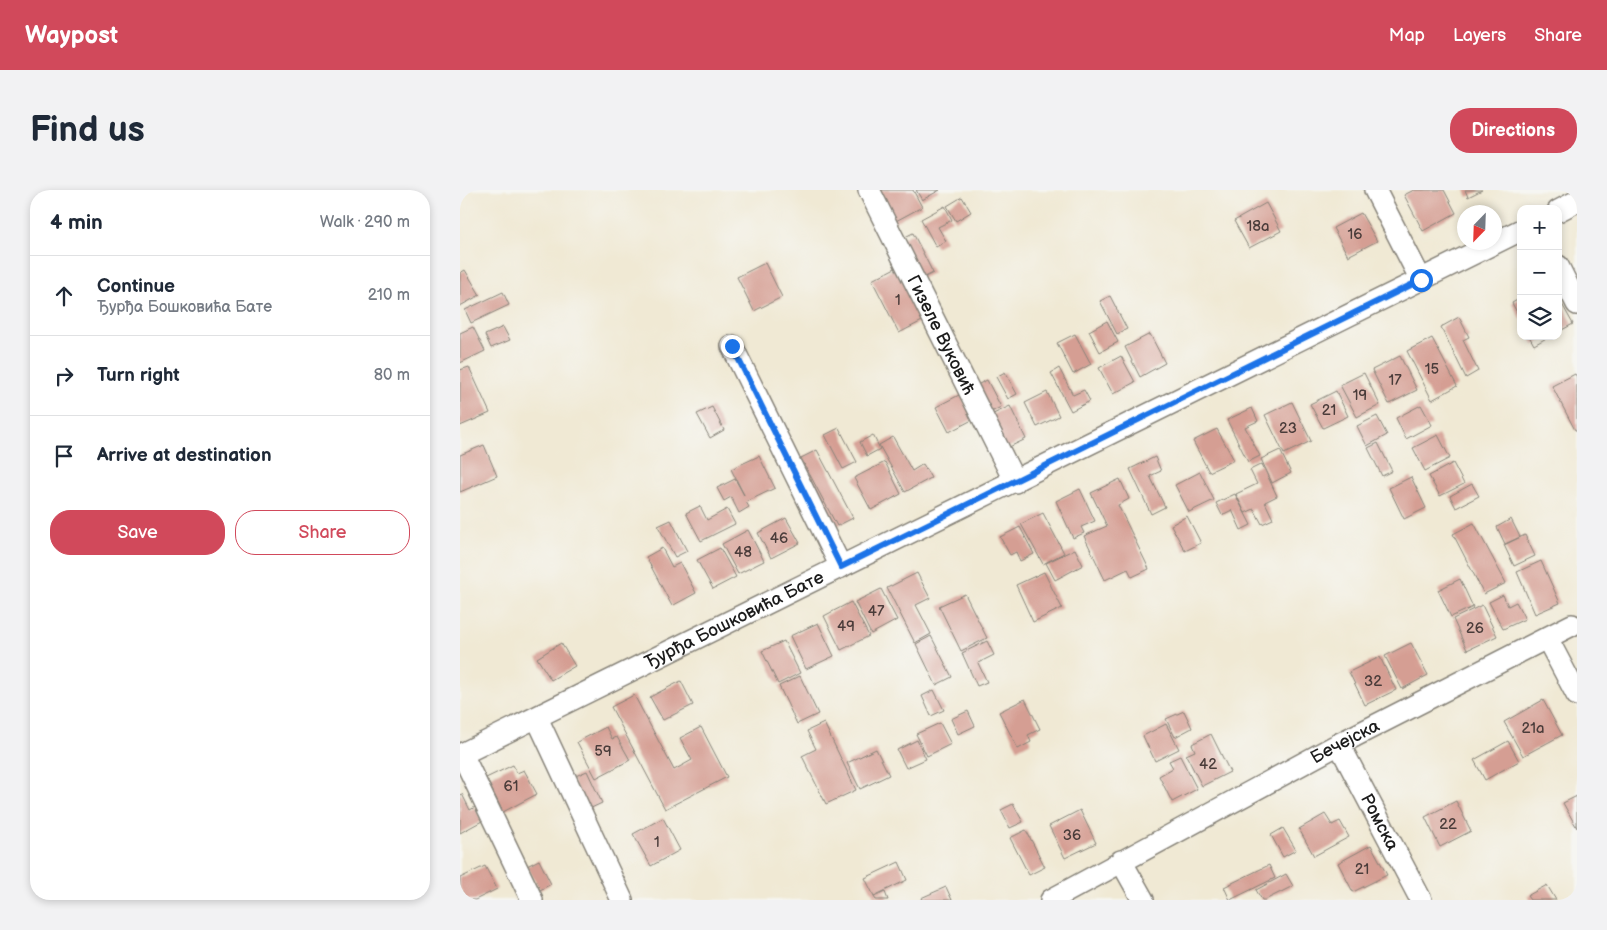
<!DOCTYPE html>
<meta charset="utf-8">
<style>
body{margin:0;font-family:"Balsamiq Sans",sans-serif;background:#f2f2f3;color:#1f2937}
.controls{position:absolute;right:15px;top:15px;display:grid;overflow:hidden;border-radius:10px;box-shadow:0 2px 8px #0003}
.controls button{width:45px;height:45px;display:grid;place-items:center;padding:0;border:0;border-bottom:1px solid #e0e1e3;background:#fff;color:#1f2937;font:25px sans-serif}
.compass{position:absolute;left:997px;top:15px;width:45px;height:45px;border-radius:50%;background:#fff;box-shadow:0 2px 8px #0003;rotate:203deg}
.stop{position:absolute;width:15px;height:15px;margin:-11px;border:4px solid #1a73e8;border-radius:50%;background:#fff}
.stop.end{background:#1a73e8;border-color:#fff;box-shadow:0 1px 5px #0008}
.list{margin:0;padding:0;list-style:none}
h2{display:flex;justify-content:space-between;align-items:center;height:65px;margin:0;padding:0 20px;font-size:21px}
h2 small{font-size:16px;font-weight:400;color:#747a83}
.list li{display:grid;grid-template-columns:32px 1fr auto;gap:15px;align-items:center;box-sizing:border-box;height:80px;padding:0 20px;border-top:1px solid #e0e1e3}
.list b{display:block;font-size:19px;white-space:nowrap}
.list p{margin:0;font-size:16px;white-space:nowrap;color:#747a83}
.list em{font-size:16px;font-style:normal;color:#747a83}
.actions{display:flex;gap:10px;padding:15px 20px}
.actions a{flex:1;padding:11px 0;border:1px solid #d1495b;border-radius:20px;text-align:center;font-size:18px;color:#d1495b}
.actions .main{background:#d1495b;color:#fff}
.icon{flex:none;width:28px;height:28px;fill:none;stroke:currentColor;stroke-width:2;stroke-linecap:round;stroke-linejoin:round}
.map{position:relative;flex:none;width:1117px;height:710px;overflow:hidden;border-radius:20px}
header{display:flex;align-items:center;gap:30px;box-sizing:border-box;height:70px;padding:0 25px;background:#d1495b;color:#fff}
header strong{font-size:24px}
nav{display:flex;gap:28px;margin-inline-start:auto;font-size:18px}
.intro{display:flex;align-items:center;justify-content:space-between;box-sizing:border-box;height:120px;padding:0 30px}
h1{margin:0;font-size:35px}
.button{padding:12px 22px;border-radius:20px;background:#d1495b;color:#fff;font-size:18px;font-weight:700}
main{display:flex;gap:30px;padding:0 30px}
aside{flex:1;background:#fff;border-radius:20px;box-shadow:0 2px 8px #0003}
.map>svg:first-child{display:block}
</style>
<header>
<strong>Waypost</strong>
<nav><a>Map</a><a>Layers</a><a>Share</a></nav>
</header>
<div class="intro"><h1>Find us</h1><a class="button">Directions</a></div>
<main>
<aside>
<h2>4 min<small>Walk · 290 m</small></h2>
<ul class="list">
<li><svg class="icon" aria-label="ahead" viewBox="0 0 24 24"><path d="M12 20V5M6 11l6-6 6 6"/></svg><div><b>Continue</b><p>Ђурђа Бошковића Бате</p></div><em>210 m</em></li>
<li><svg class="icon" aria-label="right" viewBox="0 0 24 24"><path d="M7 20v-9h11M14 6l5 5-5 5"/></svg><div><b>Turn right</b></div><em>80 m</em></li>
<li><svg class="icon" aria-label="arrive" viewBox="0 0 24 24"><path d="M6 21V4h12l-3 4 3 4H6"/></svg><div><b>Arrive at destination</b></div></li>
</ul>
<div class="actions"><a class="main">Save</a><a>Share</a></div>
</aside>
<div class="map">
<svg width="1117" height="710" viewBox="0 0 1117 710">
<rect width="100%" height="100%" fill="#f6f6f2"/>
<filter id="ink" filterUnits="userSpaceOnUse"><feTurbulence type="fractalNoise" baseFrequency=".02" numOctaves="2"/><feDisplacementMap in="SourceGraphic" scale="10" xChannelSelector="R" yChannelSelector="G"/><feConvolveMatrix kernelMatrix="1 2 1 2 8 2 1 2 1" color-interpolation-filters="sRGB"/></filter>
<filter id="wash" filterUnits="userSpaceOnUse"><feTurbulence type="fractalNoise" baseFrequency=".0096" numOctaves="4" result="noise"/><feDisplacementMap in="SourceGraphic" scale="20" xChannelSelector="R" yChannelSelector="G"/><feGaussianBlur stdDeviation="1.12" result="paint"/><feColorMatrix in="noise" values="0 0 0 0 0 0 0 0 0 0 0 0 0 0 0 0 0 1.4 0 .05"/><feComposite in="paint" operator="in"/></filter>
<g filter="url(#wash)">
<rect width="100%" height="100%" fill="#f0e9d4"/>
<g id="blocks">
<!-- building -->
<g fill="#d59e93">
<path d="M 416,0 L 453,0 L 462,17 L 434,32 Z"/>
<path d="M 456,0 L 480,0 L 462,10 Z"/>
<path d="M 954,0 L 984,0 L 996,23 L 963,41 L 944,5 Z"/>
<path d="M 1005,0 L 1022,0 L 1008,7 Z"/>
<path d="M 502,7 L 511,22 L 496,31 L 487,16 Z"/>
<path d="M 806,13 L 821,41 L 789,58 L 774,31 Z"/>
<path d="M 485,16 L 492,30 L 478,37 L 486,51 L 476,57 L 461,29 Z"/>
<path d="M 901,23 L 917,51 L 888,66 L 873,38 Z"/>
<path d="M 453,43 L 473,83 L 461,89 L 441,49 Z"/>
<path d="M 305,73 L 322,107 L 294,121 L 277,87 Z"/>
<path d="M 437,77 L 464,130 L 439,143 L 412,90 Z"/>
<path d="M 5,80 L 20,105 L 0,116 L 0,83 Z"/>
<path d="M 43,102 L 49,115 L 11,133 L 5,120 Z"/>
<path d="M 650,106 L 667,139 L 657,144 L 640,111 Z"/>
<path d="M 1098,107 L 1113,134 L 1098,142 Z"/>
<path d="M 1061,108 L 1061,130 L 1052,113 Z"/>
<path d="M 999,127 L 1009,147 L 1003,150 L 1018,181 L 1006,188 L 981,137 Z"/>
<path d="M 647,131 L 658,152 L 640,162 L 629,141 Z"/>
<path d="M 13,137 L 25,161 L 0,173 L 0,143 Z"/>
<path d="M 43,137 L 50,150 L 31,158 L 25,145 Z"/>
<path d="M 615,144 L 631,174 L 613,184 L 597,153 Z"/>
<path d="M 690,144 L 705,173 L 680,187 L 665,157 Z"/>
<path d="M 1069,146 L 1090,146 L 1074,155 Z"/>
<path d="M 972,148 L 997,196 L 972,210 L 947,161 Z"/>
<path d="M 661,166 L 675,192 L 653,204 L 639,178 Z"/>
<path d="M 940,166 L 957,200 L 929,214 L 912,180 Z"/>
<path d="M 9,177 L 30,223 L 0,236 L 0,180 Z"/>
<path d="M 599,178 L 613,205 L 624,200 L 630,211 L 611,221 L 591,183 Z"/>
<path d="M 545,182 L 557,204 L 548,209 L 536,187 Z"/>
<path d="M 904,183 L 920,215 L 897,227 L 880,195 Z"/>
<path d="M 1115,184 L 1117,187 L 1117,240 L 1115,240 L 1092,196 Z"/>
<path d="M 527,190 L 541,217 L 529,223 L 515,196 Z"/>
<path d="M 876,201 L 888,226 L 863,238 L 850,214 Z"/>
<path d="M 587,202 L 599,226 L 577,237 L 565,213 Z"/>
<path d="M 501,204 L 514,229 L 489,242 L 476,217 Z"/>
<path d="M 832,212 L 851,251 L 824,264 L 805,225 Z"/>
<path d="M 961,215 L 972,235 L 946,249 L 936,228 Z"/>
<path d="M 550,216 L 566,249 L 545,259 L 529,226 Z"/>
<path d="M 252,217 L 264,240 L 250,248 L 237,224 Z"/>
<path d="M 792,218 L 798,231 L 785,237 L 800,266 L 788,272 L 767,230 Z"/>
<path d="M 917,226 L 927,245 L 907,256 L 897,236 Z"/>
<path d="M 379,238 L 397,272 L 383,279 L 365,245 Z"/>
<path d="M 757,239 L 774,270 L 749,282 L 733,251 Z"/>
<path d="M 413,245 L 420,259 L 407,266 L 400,252 Z"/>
<path d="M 978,245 L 990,268 L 965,281 L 953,258 Z"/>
<path d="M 433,247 L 452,281 L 463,274 L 471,288 L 445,302 L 419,255 Z"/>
<path d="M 918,253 L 932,281 L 922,286 L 908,258 Z"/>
<path d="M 24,255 L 37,286 L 0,302 L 0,265 Z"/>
<path d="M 357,260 L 393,328 L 377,336 L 341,268 Z"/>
<path d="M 820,260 L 831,283 L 812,293 L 801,269 Z"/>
<path d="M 299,266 L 315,298 L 286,312 L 289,317 L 279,323 L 271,307 L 264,311 L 257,298 L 275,289 L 284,305 L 271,279 Z"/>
<path d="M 695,267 L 701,281 L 690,286 L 705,317 L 691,324 L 670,279 Z"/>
<path d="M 425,272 L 441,304 L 411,320 L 394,288 Z"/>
<path d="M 993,273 L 1004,294 L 980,306 L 969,286 Z"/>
<path d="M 802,274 L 817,306 L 805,312 L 813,329 L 802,334 L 794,319 L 785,323 L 776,304 L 797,294 L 790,280 Z"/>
<path d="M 740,282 L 754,310 L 729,322 L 715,295 Z"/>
<path d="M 951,287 L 966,318 L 944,329 L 929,298 Z"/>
<path d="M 660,289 L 669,309 L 658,315 L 689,379 L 672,387 L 668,379 L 645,390 L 624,346 L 647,336 L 631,303 Z"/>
<path d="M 1012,294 L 1019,306 L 996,318 L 990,306 Z"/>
<path d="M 620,299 L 635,331 L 621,337 L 624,343 L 613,348 L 596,311 Z"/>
<path d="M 775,304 L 791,335 L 781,340 L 772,320 L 762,325 L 756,313 Z"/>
<path d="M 240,316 L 247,330 L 267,319 L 275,334 L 241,351 L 226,323 Z"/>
<path d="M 583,323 L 604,363 L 583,374 L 561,334 Z"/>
<path d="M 727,326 L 741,353 L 725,361 L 711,335 Z"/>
<path d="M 326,328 L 340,353 L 311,368 L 298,343 Z"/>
<path d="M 1051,329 L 1060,347 L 1045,354 L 1037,337 Z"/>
<path d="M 211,330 L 227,361 L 215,367 L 198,336 Z"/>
<path d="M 1014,333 L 1046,393 L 1024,404 L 993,344 Z"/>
<path d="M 560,337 L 574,364 L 560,371 L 556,362 L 550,365 L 540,347 Z"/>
<path d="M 288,340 L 304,371 L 278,384 L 262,354 Z"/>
<path d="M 1065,345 L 1075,366 L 1054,376 L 1044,355 Z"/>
<path d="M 202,358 L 212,377 L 220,373 L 236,403 L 212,416 L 186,367 Z"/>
<path d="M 260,358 L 276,387 L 253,399 L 237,370 Z"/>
<path d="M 615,359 L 623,375 L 595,390 L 586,373 Z"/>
<path d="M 1081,371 L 1100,413 L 1075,424 L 1057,382 Z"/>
<path d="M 584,382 L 602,418 L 573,432 L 556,395 Z"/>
<path d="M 457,383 L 470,408 L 456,415 L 471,444 L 455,453 L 427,398 Z"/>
<path d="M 1000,389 L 1013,417 L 991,427 L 978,400 Z"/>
<path d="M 421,399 L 437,430 L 411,444 L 395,412 Z"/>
<path d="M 505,404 L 527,448 L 501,461 L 479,416 Z"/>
<path d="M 1043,405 L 1048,416 L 1056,412 L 1065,429 L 1043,439 L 1029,412 Z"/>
<path d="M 391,412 L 409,446 L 381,460 L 364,426 Z"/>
<path d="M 1022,415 L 1037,446 L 1007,460 L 993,429 Z"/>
<path d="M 358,433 L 374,466 L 346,479 L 330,446 Z"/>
<path d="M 471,446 L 492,487 L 476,495 L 456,454 Z"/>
<path d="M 324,451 L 340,483 L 318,494 L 302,461 Z"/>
<path d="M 527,451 L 534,465 L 518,473 L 527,492 L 517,496 L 502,463 Z"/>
<path d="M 101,453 L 115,476 L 91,490 L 77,468 Z"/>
<path d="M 951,453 L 968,485 L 942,499 L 925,466 Z"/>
<path d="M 920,467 L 936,500 L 905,515 L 889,482 Z"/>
<path d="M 340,486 L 358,524 L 337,534 L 319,496 Z"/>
<path d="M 221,491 L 233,515 L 203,530 L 190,507 Z"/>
<path d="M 474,500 L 484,520 L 471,526 L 462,506 Z"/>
<path d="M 174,505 L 214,580 L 232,570 L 220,548 L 241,537 L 267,587 L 205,619 L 151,517 Z"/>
<path d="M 565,509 L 580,539 L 568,545 L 571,552 L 558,559 L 539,522 Z"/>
<path d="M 1083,510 L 1102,545 L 1063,566 L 1044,532 Z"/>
<path d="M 508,521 L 515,536 L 498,544 L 491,529 Z"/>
<path d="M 724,521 L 732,538 L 715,547 L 706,529 Z"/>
<path d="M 364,533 L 396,600 L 366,614 L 342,566 L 356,559 L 347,541 Z"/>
<path d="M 480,533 L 491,554 L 467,566 L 456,544 Z"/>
<path d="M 706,534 L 719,559 L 695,571 L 683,546 Z"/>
<path d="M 146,537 L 152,549 L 157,547 L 170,570 L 136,588 L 117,552 Z"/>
<path d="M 751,544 L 770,582 L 742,596 L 726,565 L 735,561 L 732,554 Z"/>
<path d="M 457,550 L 466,569 L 446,578 L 437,560 Z"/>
<path d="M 1048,551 L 1059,571 L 1025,590 L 1014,570 Z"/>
<path d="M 416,559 L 429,585 L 400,599 L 387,573 Z"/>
<path d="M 720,566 L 737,599 L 712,612 L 699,586 L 713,578 L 709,571 Z"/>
<path d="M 53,575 L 57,583 L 64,580 L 77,604 L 43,622 L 26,588 Z"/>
<path d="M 127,581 L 142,613 L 127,620 L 111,588 Z"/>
<path d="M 2,604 L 10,620 L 15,617 L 22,631 L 0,643 L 0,605 Z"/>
<path d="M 1117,606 L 1117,638 L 1103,613 Z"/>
<path d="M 996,611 L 1011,641 L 980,657 L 965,627 Z"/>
<path d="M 553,614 L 563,632 L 550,638 L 541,620 Z"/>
<path d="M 620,620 L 636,653 L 605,668 L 589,636 Z"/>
<path d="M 865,624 L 872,635 L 880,631 L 889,647 L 854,666 L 839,639 Z"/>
<path d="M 203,628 L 220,660 L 191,676 L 173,644 Z"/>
<path d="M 823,638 L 836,660 L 823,667 L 811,645 Z"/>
<path d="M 566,640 L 585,677 L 569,685 L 550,648 Z"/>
<path d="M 911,655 L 927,685 L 893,702 L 878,673 Z"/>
<path d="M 79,670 L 91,694 L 80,700 L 67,676 Z"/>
<path d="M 439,672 L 447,690 L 414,706 L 405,688 Z"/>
<path d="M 809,675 L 815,688 L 770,710 L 764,697 Z"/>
<path d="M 25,676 L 37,699 L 15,710 L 6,710 L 0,698 L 0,688 Z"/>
<path d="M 826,684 L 833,696 L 805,710 L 802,710 L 796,700 Z"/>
<path d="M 1087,695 L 1096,710 L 1070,710 L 1067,706 Z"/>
<path d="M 486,697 L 492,710 L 462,710 L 461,708 Z"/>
<path d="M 425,702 L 428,710 L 416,710 L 414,707 Z"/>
</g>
</g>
</g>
<g filter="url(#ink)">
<use href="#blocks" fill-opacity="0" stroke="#868278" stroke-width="1"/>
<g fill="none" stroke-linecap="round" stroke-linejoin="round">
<!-- minor casing -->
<g stroke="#868278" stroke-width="24">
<g id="minor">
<path id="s1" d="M 409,0 L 555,292"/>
<path d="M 915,0 L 961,90"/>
<path d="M 1098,21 L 1117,11"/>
<path d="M 1098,76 L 1117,114"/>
<path d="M 272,156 L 381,377"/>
<path d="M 1087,448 L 1117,505"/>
<path d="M 77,528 L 162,710"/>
<path id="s2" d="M 879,554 L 961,710"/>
<path d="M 2,564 L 72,710"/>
<path id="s3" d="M 0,565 L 1061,40"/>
<path d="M 661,671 L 683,710"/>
<path id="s4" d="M 591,710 L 879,554 L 1112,435"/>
</g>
</g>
<!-- minor -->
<use href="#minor" stroke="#fff" stroke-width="21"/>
</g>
</g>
<g fill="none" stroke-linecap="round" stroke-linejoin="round" filter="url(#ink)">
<!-- route -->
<path stroke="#1a73e8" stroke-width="6" d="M 272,156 L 381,377 L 961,90"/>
</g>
<g text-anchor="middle" stroke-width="4" stroke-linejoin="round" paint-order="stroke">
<!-- number labels -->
<g font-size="15" fill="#4a3c3a">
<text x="798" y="41">18a</text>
<text x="895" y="49">16</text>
<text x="438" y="115">1</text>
<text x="972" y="184">15</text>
<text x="935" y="195">17</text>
<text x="900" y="210">19</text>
<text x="869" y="225">21</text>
<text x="828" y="243">23</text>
<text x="319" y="353">46</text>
<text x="283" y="367">48</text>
<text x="416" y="426">47</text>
<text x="386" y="441">49</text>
<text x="1015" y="443">26</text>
<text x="913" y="496">32</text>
<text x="1073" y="543">21a</text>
<text x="143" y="566">59</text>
<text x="748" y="579">42</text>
<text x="51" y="601">61</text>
<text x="988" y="639">22</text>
<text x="612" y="650">36</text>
<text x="197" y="657">1</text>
<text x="902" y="684">21</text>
</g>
<!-- street labels -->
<g font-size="18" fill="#1c1c1c" stroke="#f6f6f2">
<text dy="6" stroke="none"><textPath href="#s1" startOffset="162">Гизеле Вуковић</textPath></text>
<text dy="6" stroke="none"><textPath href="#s3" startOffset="306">Ђурђа Бошковића Бате</textPath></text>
<text dy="6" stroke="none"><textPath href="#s4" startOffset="334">Бечејска</textPath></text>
<text dy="6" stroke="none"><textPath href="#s2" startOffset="88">Ромска</textPath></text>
</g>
</g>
</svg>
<div class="controls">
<button>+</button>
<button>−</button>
<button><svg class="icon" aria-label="layers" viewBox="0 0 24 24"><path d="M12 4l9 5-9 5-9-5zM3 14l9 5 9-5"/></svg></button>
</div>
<svg class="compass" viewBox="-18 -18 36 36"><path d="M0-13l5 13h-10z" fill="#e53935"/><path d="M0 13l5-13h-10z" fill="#747a83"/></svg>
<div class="stop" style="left:961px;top:90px"></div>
<div class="stop end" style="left:272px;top:156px"></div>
</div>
</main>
